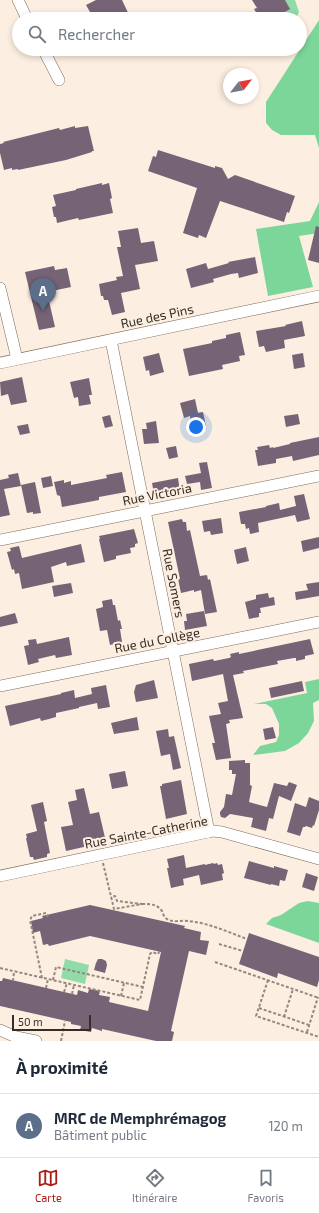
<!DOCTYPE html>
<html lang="fr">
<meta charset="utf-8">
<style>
body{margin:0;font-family:"Exo 2",sans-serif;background:#f6f6f7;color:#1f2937}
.compass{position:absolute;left:223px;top:68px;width:36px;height:36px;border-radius:50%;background:#fff;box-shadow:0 2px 6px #0003;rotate:59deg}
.scale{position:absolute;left:12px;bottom:10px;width:79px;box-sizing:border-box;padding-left:4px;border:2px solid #362d25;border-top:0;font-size:11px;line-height:14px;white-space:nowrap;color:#362d25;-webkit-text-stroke:3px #fcefe1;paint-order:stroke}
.you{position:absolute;left:196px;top:427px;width:14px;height:14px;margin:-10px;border:3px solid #fff;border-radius:50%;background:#1a73e8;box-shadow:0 0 0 6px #1a73e833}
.badge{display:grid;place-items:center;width:26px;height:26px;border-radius:50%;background:#ad1c14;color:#fff;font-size:13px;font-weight:700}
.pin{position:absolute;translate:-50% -33px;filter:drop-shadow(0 1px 2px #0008)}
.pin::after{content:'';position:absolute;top:21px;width:14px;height:12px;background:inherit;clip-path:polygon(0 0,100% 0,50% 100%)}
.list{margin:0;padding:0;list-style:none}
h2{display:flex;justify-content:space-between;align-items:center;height:52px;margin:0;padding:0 16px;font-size:17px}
h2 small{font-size:13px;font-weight:400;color:#747a83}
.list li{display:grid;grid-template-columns:26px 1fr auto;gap:12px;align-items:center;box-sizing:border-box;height:64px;padding:0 16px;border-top:1px solid #e0e1e3}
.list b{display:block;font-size:15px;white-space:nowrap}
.list p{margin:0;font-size:13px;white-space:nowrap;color:#747a83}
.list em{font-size:13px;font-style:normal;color:#747a83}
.icon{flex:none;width:22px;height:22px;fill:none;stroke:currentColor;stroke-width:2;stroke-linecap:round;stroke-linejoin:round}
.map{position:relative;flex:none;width:319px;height:1041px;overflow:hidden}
.search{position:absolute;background:#fff;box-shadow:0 2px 6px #0003;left:12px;right:12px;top:12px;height:44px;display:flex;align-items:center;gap:10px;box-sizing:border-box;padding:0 14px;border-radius:22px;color:#747a83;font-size:15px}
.sheet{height:116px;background:#fff}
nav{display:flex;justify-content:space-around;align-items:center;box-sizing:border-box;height:56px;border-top:1px solid #e0e1e3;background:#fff;font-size:11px;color:#747a83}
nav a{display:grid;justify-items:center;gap:2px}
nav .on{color:#ad1c14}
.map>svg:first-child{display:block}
</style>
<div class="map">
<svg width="319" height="1041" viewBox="0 0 319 1041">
<rect width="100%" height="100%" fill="#fcefe1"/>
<!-- green -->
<g fill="#90dba6">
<path d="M 285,0 L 295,0 L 299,12 L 296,19 L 273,19 Z"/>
<path d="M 65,959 L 89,965 L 85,984 L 61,978 Z"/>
</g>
<!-- forest -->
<g fill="#7dd699">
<path d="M 319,20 L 319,148 L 315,135 L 281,135 L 272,130 L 266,123 L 266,102 Z"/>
<path d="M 319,202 L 319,233 L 299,236 L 313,287 L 268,296 L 256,229 L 310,221 Z"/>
<path d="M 319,679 L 319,700 L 313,703 L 314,721 L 308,733 L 299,743 L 285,751 L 253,755 L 260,746 L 276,742 L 279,735 L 279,724 L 272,708 L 266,704 L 254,704 L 307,693 L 305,682 Z"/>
<path d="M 308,901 L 319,903 L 319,943 L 266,924 L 272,918 L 281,915 L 299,903 Z"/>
</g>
<!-- building -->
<g fill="#776376">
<path d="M 96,0 L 122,0 L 131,19 L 94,19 L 86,5 Z"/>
<path d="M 252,0 L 285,0 L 290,9 L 273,19 L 260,19 L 254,9 L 257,8 Z"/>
<path d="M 75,126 L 75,128 L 88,126 L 94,151 L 92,151 L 92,152 L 66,160 L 18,170 L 18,169 L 12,170 L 12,168 L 4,170 L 0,153 L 0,144 L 4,143 L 3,142 L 59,128 L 60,130 Z"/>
<path d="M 158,150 L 215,168 L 215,166 L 222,168 L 228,179 L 235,175 L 295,196 L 289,213 L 287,212 L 284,222 L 220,201 L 206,238 L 199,235 L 198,238 L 183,233 L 197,188 L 148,171 L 153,156 L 156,157 Z"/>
<path d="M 102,183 L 102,185 L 109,183 L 112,198 L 110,199 L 113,213 L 79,220 L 78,218 L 57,223 L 56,217 L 54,217 L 52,207 L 56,206 L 53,195 L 76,190 L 76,189 Z"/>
<path d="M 316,226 L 319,227 L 319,263 L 308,260 Z"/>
<path d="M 138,228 L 141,243 L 154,241 L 158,261 L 135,265 L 140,289 L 121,293 L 125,312 L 112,315 L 108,300 L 104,300 L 103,296 L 101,296 L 99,284 L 117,280 L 116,277 L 123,276 L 117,247 L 121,247 L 118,231 Z"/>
<path d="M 255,257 L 258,273 L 239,278 L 238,273 L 231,274 L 213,279 L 214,282 L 191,288 L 186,269 L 206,263 L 208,269 L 229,263 L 228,262 Z"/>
<path d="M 54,266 L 55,270 L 67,268 L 71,287 L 47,292 L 55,327 L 39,330 L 25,272 Z"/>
<path d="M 302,321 L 305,336 L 284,340 L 285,348 L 266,352 L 264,346 L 259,347 L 256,331 L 286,326 L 285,325 Z"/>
<path d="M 240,332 L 245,355 L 239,356 L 240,361 L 222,365 L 223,369 L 189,376 L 183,349 L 212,343 L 212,341 L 226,338 L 226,335 Z"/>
<path d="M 159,353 L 164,372 L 150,376 L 149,370 L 146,371 L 143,357 Z"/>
<path d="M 303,353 L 305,367 L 294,369 L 292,355 Z"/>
<path d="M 22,377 L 27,402 L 11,405 L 8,394 L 1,396 L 0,382 Z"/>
<path d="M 89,378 L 92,395 L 89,395 L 91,404 L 79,406 L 78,397 L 74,398 L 70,382 Z"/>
<path d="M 195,399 L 198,413 L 203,412 L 206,426 L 192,428 L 190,416 L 184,418 L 180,403 Z"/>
<path d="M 298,414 L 300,424 L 286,427 L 284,416 Z"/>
<path d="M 110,415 L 113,426 L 105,428 L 102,417 Z"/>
<path d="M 156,421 L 159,443 L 144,444 L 142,429 L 147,429 L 146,423 Z"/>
<path d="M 28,424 L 30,433 L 20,435 L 17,426 Z"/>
<path d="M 319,437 L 319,455 L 293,461 L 292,456 L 276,459 L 276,463 L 258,466 L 255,450 L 258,450 L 257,447 L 269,445 L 270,448 L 273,447 L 273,448 L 290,444 L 290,443 Z"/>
<path d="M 176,446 L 178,457 L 169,459 L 166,448 Z"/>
<path d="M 207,462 L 212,488 L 201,490 L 200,482 L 187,484 L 185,476 L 201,473 L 199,463 Z"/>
<path d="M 122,472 L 126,492 L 99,497 L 99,500 L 62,507 L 60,496 L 57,495 L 54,482 L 64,480 L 64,483 L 71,481 L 71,485 L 107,478 L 106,475 Z"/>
<path d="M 18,473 L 21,486 L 4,489 L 10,515 L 0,517 L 0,480 L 9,478 L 8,475 Z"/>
<path d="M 51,476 L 53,486 L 43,488 L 41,478 Z"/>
<path d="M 178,478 L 180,492 L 165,494 L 164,492 L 154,494 L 152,483 Z"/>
<path d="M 35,482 L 41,513 L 33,514 L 33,512 L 27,513 L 21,485 Z"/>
<path d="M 304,494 L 310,519 L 297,522 L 295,515 L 258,523 L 259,532 L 250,534 L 249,528 L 246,529 L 245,524 L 241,524 L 239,512 L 266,507 L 266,506 L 279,503 L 280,510 L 296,506 L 294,496 Z"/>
<path d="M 221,518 L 223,533 L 211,535 L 210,531 L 204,532 L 202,521 Z"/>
<path d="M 182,519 L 183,522 L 186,522 L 187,531 L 190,530 L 200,576 L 207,575 L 208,580 L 210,579 L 217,612 L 205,614 L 201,590 L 194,592 L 194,590 L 181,593 L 178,579 L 180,579 L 168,522 Z"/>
<path d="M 134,529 L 138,543 L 135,544 L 135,547 L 130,548 L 131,553 L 116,556 L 116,559 L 104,562 L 99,539 L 100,539 L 99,536 Z"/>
<path d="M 319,537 L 319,548 L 303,552 L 301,541 Z"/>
<path d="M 81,544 L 85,562 L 67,566 L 66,562 L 51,567 L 54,582 L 22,589 L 19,573 L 15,574 L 14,569 L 12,570 L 7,552 L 11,551 L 10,548 L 19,546 L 22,558 Z"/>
<path d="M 246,547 L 249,561 L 237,564 L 234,550 Z"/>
<path d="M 319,582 L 319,596 L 296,600 L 295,592 L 308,590 L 306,584 Z"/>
<path d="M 71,583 L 73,593 L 54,597 L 52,586 Z"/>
<path d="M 268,593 L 269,598 L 274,597 L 275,605 L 260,608 L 261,613 L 259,613 L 259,617 L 249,619 L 245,602 L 256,599 L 256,595 Z"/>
<path d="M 112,599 L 113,605 L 115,605 L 118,621 L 120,620 L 122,629 L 120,629 L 122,642 L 110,645 L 107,630 L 100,631 L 96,609 L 103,607 L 102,601 Z"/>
<path d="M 204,611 L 207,626 L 185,630 L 184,621 L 187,621 L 186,614 Z"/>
<path d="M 15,613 L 18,623 L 0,627 L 0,617 Z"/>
<path d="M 69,637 L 72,655 L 56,658 L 55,655 L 38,659 L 39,662 L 28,665 L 24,646 L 29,645 L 28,640 L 36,639 L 37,644 Z"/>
<path d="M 310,639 L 314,654 L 305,656 L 305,659 L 296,661 L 296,658 L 294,658 L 277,661 L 278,664 L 243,671 L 244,673 L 233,675 L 243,718 L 229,720 L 230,723 L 226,724 L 231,758 L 216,760 L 212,743 L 215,743 L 209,716 L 221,714 L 218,703 L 228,701 L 223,674 L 192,681 L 189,664 L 213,659 L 214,661 L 229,658 L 231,657 L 230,654 L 239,652 L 239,654 Z"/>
<path d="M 154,680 L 158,698 L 136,702 L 134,692 L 136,685 Z"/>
<path d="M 302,681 L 304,691 L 271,698 L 269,688 Z"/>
<path d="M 106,685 L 110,707 L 98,709 L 97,703 L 79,707 L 79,708 L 56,713 L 56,717 L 49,719 L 41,721 L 40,718 L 10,726 L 5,706 L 61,694 L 61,693 L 74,690 L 75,698 L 92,694 L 91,688 Z"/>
<path d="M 137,717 L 139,730 L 114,734 L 111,723 Z"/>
<path d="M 273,727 L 276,738 L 265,740 L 263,729 Z"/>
<path d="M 168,729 L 169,737 L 174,736 L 181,768 L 173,770 L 170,754 L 161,756 L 156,731 Z"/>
<path d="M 245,760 L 245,763 L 250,763 L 250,785 L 252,786 L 249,802 L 267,807 L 274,783 L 287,786 L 289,782 L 297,785 L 291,801 L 279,796 L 273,819 L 269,818 L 266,831 L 251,827 L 253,818 L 230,814 L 225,818 L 221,817 L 220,814 L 220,812 L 224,807 L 226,794 L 232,795 L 236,774 L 232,774 L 232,770 L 229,770 L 229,761 Z"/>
<path d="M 125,771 L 128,786 L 112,789 L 109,774 Z"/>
<path d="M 181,780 L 187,814 L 166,819 L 160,786 L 162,786 L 162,784 Z"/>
<path d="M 84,788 L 90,814 L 99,812 L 106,842 L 66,851 L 61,827 L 73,825 L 68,802 L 77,800 L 75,790 Z"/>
<path d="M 309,797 L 319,801 L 319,810 L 314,826 L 313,825 L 312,828 L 306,826 L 305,827 L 303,827 L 300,836 L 287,832 L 295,803 L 306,807 Z"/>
<path d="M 43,802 L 47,821 L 44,822 L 50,853 L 47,854 L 47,857 L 34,860 L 33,857 L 30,857 L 26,838 L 27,838 L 26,834 L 37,831 L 31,805 Z"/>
<path d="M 184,855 L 186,868 L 205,864 L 205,865 L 213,863 L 214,864 L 217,863 L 218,865 L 222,864 L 224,873 L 222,874 L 223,880 L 201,885 L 199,875 L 183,879 L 184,885 L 171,888 L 167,868 L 169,868 L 167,859 Z"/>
<path d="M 249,861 L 274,868 L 274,866 L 288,870 L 285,881 L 280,880 L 279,886 L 271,884 L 271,885 L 244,878 Z"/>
<path d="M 306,873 L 318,877 L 314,891 L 302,887 Z"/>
<path d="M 90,905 L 185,926 L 184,928 L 201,932 L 200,940 L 209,941 L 206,955 L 189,951 L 171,1031 L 174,1032 L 172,1041 L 156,1041 L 102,1029 L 102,1031 L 92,1028 L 91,1032 L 80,1030 L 81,1026 L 71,1024 L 71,1022 L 0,1006 L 0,981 L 2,981 L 3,978 L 77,995 L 78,990 L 88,993 L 89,989 L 95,990 L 100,991 L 99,995 L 110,997 L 109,1002 L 148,1011 L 161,952 L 90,936 L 49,946 L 48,944 L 43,945 L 40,931 L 33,933 L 31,921 L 43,918 L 42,916 Z"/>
<path d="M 249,933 L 319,957 L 319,980 L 317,987 L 278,973 L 277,978 L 239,964 Z"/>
<path d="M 98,959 L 102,959 L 106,961 L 107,965 L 105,973 L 94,970 L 96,963 Z"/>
</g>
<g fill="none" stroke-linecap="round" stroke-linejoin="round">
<!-- minor casing -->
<g stroke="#7e6b57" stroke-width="12">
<g id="minor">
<path d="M 18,0 L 27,19"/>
<path d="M 43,49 L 59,80"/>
<path d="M 0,288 L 17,359"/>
<path d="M 111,340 L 209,832"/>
<path d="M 0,363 L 319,296"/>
<path d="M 0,540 L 319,476"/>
<path d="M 0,686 L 319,622"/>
<path d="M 0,876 L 213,831 L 222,832 L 319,859"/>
<path d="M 0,1030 L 16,1037 L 36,1041"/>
</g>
</g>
<!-- path -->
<g stroke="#93887d" stroke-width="2" stroke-dasharray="3 2" stroke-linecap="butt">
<path d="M 103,863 L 114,909 L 142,904 L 117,901 L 115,896 L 111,897"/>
<path d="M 142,904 C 150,904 157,904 162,911 C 163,914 164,917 167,919 C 173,923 181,920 188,921 C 209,923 228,932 247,939"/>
<path d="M 219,944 L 243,951"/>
<path d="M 215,962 L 319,998"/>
<path d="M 0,968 L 140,1000 L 150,954 L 152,952 L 158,954 L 160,950"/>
<path d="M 42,978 L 30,920 L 32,916 L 46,913 L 48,917"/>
<path d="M 53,980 L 56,967 L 143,987"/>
<path d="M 268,980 L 256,1016 L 319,1037"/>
<path d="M 13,981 L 14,972"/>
<path d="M 46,988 L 48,979"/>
<path d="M 64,992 L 67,983"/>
<path d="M 72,994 L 74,985"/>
<path d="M 121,996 L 124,983"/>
<path d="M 259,1008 L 309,1025"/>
<path d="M 284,1017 L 293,989"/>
<path d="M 307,1032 L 318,997"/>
<path d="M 61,1041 L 65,1021"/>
</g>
<!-- minor -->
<use href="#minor" stroke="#fff" stroke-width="11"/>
</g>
<g text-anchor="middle" stroke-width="4" stroke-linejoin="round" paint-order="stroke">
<!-- street labels -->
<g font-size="13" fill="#362d25" stroke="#fcefe1">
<text transform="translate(157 316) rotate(-12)" y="5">Rue des Pins</text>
<text transform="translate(157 494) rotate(-11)" y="5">Rue Victoria</text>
<text transform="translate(174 583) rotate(79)" y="5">Rue Somers</text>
<text transform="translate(157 640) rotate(-11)" y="5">Rue du Collège</text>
<text transform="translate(146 832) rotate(-11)" y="5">Rue Sainte-Catherine</text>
</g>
</g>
</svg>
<svg class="compass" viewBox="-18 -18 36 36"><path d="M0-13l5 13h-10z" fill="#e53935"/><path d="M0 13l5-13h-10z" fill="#747a83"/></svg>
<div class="scale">50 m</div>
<div class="you"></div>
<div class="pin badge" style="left:43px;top:311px;background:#5c6f8a">A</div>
<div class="search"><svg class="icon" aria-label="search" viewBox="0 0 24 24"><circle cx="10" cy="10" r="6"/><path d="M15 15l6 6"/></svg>Rechercher</div>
</div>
<section class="sheet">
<h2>À proximité<small></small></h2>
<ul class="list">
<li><span class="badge" style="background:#5c6f8a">A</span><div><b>MRC de Memphrémagog</b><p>Bâtiment public</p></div><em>120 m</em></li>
</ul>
</section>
<nav>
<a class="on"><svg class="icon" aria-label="map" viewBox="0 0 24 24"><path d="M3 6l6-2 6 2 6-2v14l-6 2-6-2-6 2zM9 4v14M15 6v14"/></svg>Carte</a>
<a><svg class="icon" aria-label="directions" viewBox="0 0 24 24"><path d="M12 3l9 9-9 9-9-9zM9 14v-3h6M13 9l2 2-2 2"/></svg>Itinéraire</a>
<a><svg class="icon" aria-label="saved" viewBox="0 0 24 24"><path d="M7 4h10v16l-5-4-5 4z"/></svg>Favoris</a>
</nav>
